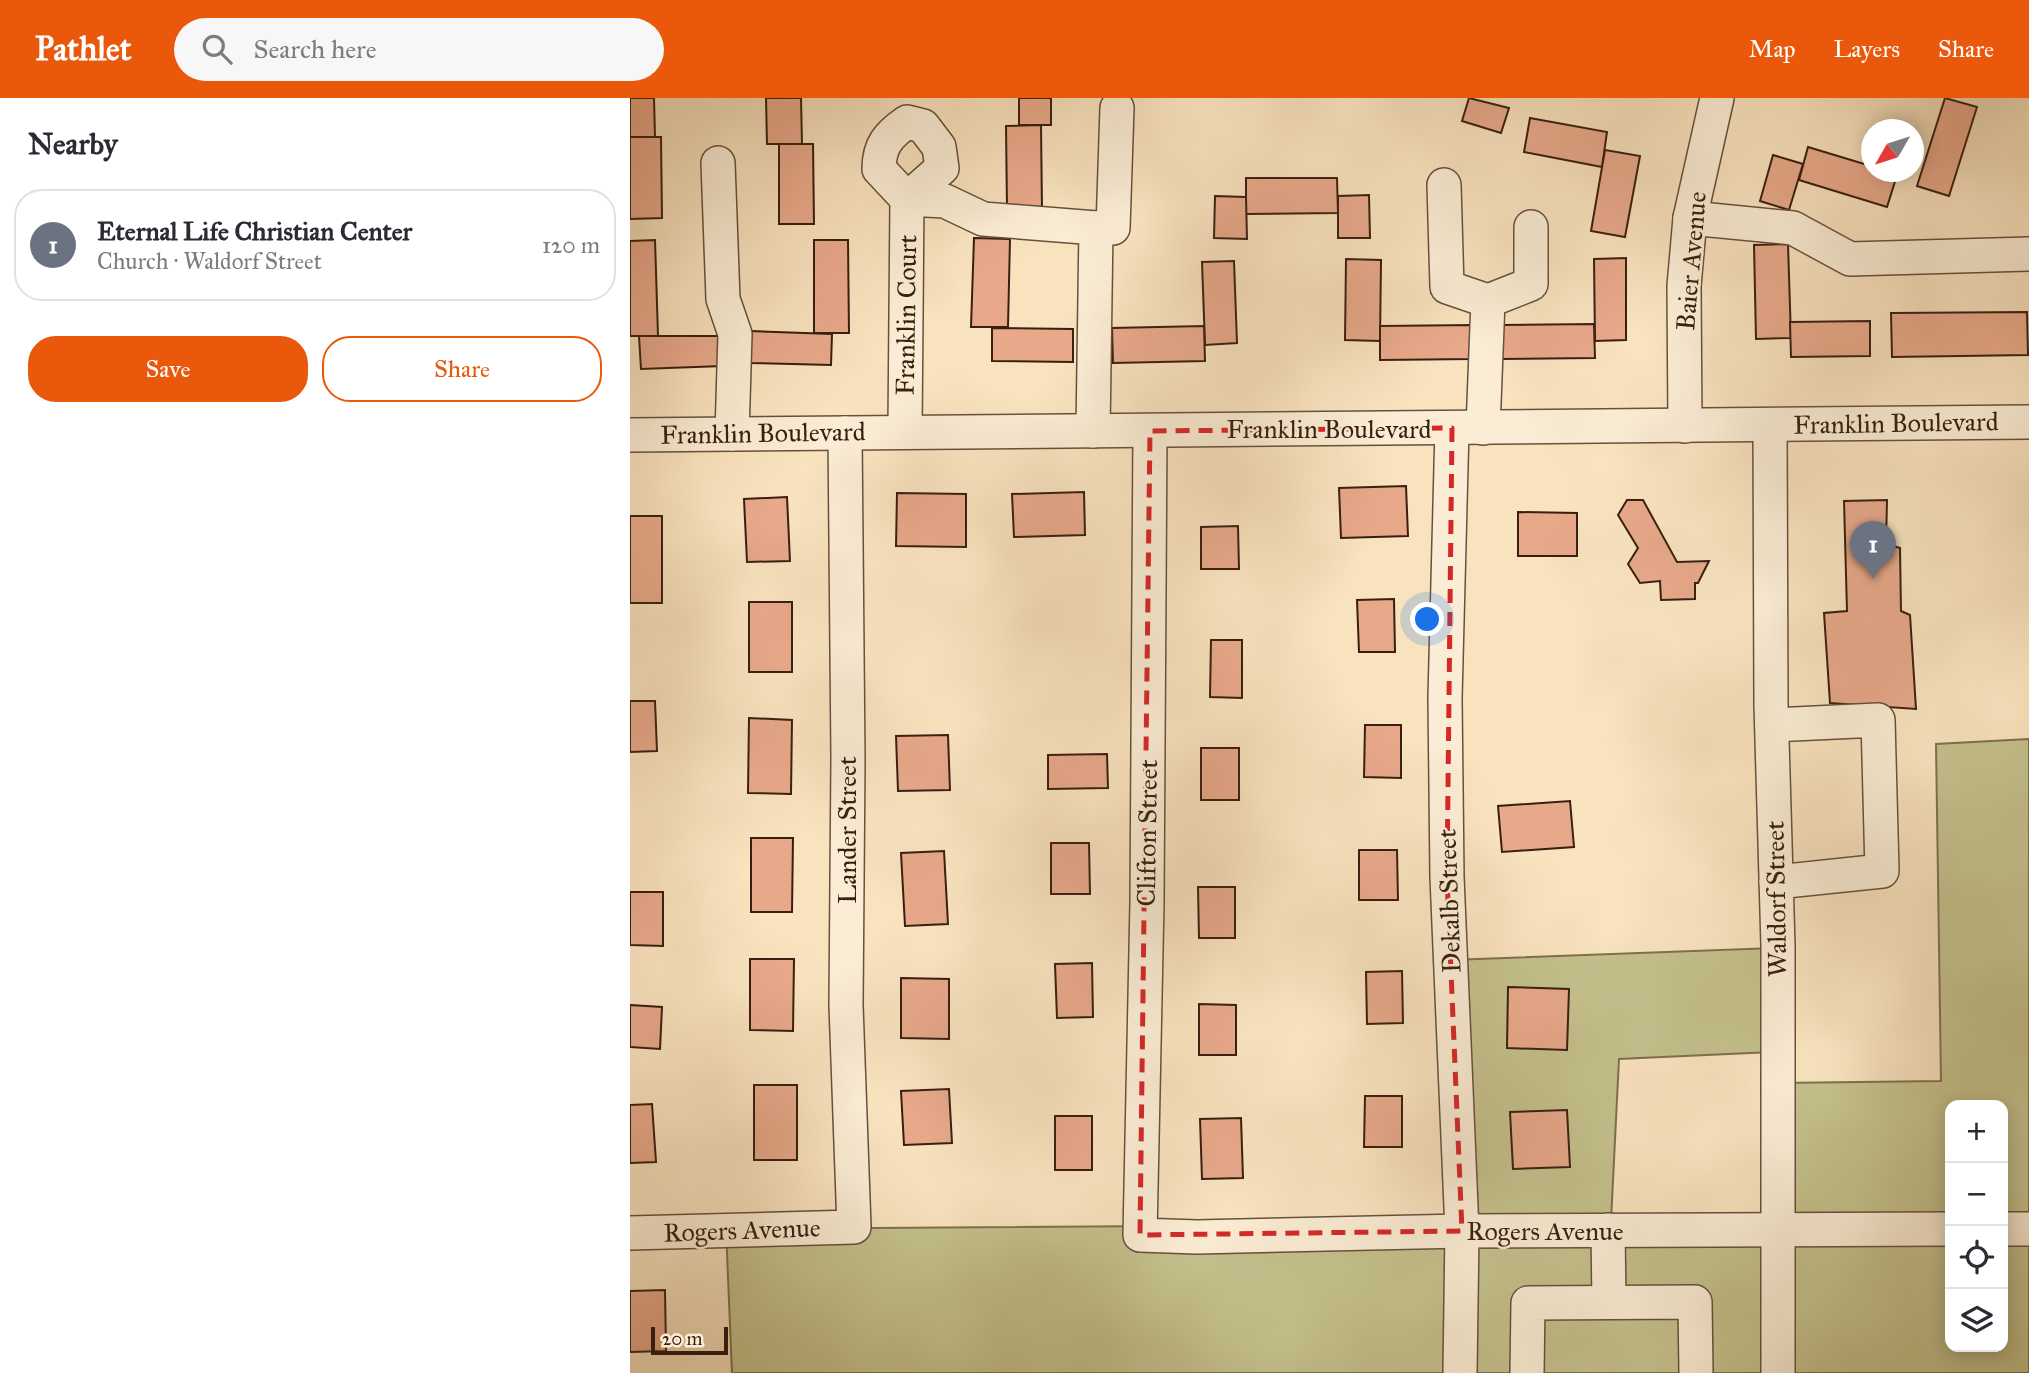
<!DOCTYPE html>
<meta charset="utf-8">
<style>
body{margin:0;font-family:"IM FELL Great Primer",serif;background:#f7f7f7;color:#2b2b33}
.controls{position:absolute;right:21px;bottom:21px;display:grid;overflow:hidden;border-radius:14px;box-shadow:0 4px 18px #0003}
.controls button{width:63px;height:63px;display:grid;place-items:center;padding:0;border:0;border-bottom:2px solid #e1e1e2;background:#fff;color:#2b2b33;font:35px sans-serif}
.compass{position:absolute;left:1231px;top:21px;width:63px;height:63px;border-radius:50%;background:#fff;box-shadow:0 4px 18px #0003;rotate:231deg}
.scale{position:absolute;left:21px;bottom:18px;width:77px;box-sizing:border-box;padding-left:7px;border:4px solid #381f10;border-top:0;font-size:19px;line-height:24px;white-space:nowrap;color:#381f10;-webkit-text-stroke:5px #fbedd5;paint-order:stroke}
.you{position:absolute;left:798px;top:522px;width:24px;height:24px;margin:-18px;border:5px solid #fff;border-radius:50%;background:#1a73e8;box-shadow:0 0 0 10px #1a73e833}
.badge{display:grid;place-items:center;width:46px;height:46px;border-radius:50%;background:#ea580c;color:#fff;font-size:23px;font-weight:700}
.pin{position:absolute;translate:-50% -58px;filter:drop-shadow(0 2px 4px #0008)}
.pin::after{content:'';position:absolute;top:37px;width:24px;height:21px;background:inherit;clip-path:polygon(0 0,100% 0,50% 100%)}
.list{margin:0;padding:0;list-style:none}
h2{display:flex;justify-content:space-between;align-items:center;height:91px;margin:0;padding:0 28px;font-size:30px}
h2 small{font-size:23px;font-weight:400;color:#7c7c81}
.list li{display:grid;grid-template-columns:46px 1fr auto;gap:21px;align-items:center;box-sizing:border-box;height:112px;margin:0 14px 14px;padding:0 14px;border:2px solid #e1e1e2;border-radius:28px}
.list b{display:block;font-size:26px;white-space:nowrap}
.list p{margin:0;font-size:23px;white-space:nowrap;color:#7c7c81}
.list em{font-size:23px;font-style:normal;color:#7c7c81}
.actions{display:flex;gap:14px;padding:21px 28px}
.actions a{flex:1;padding:16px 0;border:2px solid #ea580c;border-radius:28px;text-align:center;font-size:24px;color:#ea580c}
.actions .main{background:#ea580c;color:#fff}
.icon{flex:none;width:38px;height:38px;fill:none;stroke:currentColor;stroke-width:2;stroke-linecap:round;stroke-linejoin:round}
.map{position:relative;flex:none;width:1399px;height:1275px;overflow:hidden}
header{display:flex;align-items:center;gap:42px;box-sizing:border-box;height:98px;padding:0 35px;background:#ea580c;color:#fff}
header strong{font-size:33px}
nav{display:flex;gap:38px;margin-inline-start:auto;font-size:24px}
.search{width:490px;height:63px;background:#f7f7f7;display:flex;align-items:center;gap:18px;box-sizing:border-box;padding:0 24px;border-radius:38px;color:#7c7c81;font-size:26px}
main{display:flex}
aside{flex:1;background:#fff}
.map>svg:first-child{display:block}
</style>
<header>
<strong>Pathlet</strong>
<div class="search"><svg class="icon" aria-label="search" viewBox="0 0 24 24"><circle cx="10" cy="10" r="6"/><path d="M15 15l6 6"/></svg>Search here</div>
<nav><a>Map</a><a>Layers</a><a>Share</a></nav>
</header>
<main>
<aside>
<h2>Nearby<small></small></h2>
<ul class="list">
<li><span class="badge" style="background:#6b7280">1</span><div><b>Eternal Life Christian Center</b><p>Church · Waldorf Street</p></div><em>120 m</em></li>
</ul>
<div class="actions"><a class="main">Save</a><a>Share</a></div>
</aside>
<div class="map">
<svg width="1399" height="1275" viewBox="0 0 1399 1275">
<rect width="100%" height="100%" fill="#f9e3bf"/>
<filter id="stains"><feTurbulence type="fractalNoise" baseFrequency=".00286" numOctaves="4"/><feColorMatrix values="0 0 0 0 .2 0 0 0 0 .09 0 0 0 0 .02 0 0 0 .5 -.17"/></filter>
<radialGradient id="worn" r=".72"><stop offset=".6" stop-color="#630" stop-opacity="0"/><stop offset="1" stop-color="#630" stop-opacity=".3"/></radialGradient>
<!-- green -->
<path fill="#c4c18d" stroke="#7e704e" stroke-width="2" fill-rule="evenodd" d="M 1399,641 L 1399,1275 L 102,1275 L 96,1131 L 816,1126 L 820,862 L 1144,850 L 1142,954 L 989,961 L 981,1123 L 1149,1119 L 1147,985 L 1311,983 L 1306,646 ZM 1320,1007 L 1373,1007 L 1373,1249 L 1320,1249 Z"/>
<!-- building -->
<g fill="#e8a98b" stroke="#381f10" stroke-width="2">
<path d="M 0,0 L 24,0 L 25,39 L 0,39 Z"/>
<path d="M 136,0 L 171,0 L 172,46 L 137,46 Z"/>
<rect x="389" y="0" width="32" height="27"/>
<path d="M 839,0 L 879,10 L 871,35 L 832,23 Z"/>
<path d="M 1315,0 L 1347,9 L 1319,98 L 1287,88 Z"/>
<path d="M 900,20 L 977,34 L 972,69 L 894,54 Z"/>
<path d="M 411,27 L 412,112 L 377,112 L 376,28 Z"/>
<path d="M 0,39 L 31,39 L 32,120 L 0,121 Z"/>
<path d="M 149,46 L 183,46 L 184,126 L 149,126 Z"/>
<path d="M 1178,49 L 1241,68 L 1241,74 L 1267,77 L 1257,109 L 1169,82 Z"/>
<path d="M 975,52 L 1010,58 L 995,139 L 961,133 Z"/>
<path d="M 1143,57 L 1173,66 L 1159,112 L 1130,103 Z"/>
<path d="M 616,80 L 707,80 L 708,115 L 616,116 Z"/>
<path d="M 739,97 L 740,140 L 708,140 L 708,98 Z"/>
<path d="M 585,98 L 616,99 L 617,141 L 584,140 Z"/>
<path d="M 344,140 L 380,141 L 378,229 L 341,229 Z"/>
<path d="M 25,142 L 28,238 L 0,238 L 0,143 Z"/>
<path d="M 184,142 L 218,142 L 219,235 L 184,235 Z"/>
<path d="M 1158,146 L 1161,240 L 1126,241 L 1124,147 Z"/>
<path d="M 996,160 L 996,242 L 965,243 L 964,161 Z"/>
<path d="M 716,161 L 751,162 L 750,243 L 715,242 Z"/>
<path d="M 604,163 L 607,245 L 575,247 L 572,164 Z"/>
<path d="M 1397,214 L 1398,257 L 1262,259 L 1261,215 Z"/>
<path d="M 1240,223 L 1240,258 L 1161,259 L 1160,224 Z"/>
<path d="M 964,226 L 965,260 L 871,261 L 870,227 Z"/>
<path d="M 843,227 L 843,261 L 750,262 L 750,228 Z"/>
<path d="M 574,228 L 575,263 L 483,265 L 482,230 Z"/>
<path d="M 362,230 L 443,231 L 443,264 L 362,263 Z"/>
<path d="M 120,233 L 202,236 L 201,267 L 120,265 Z"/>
<path d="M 9,238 L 91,238 L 92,268 L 11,271 Z"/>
<path d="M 776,388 L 778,438 L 711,440 L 709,390 Z"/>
<path d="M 454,394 L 455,437 L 384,439 L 382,396 Z"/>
<path d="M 267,395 L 336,396 L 336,449 L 266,448 Z"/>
<path d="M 157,399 L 160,463 L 117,464 L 114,401 Z"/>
<path d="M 997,402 L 1013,402 L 1047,464 L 1079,463 L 1068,485 L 1065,485 L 1065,501 L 1031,502 L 1030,483 L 1010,485 L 998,466 L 1008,450 L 988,417 Z"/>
<path d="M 1257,402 L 1256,446 L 1270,450 L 1271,513 L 1280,517 L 1286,611 L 1200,605 L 1194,515 L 1217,513 L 1214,403 Z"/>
<path d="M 888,414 L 947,415 L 947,458 L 888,458 Z"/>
<rect x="0" y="418" width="32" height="87"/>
<path d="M 608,428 L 609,471 L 571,471 L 571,429 Z"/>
<path d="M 764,501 L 765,554 L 729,554 L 727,502 Z"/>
<rect x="119" y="504" width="43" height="70"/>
<path d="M 581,542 L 612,542 L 612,600 L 580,599 Z"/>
<path d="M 0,603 L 25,603 L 27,653 L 0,654 Z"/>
<path d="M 119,620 L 162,622 L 161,696 L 118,695 Z"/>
<path d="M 735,627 L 771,627 L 771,680 L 734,679 Z"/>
<path d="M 318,637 L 320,692 L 268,693 L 266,638 Z"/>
<rect x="571" y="650" width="38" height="52"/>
<path d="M 477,656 L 478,690 L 418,691 L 418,657 Z"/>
<path d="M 940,703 L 944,749 L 872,754 L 868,708 Z"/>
<path d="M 121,740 L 163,740 L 162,814 L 121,814 Z"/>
<path d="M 421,745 L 459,745 L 460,796 L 421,796 Z"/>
<path d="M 729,752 L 767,752 L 768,802 L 729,802 Z"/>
<path d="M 314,753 L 318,826 L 275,828 L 271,755 Z"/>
<path d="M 568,789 L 605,789 L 605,840 L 569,840 Z"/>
<path d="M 0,794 L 33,794 L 33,848 L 0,847 Z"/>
<path d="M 120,861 L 164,861 L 163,933 L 120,932 Z"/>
<path d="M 462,865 L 463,919 L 427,920 L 425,866 Z"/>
<path d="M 772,873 L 773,925 L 737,926 L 736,874 Z"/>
<path d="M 271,880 L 319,881 L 319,941 L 271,940 Z"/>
<path d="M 878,889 L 939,891 L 937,952 L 877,950 Z"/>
<path d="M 569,906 L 606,907 L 606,957 L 569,957 Z"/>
<path d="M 0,907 L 32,909 L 30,951 L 0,949 Z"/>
<rect x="124" y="987" width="43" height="75"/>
<path d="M 319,991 L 322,1045 L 274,1047 L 271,993 Z"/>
<path d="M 735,998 L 772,998 L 772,1049 L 734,1049 Z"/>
<path d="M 22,1006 L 26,1064 L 0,1065 L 0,1007 Z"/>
<path d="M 937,1012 L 940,1069 L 883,1071 L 880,1014 Z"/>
<rect x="425" y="1018" width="37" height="54"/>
<path d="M 611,1020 L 613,1080 L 572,1081 L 570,1021 Z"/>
<path d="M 35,1192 L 36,1253 L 0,1254 L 0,1193 Z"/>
</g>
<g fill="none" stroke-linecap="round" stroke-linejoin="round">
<!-- minor casing -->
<g stroke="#68503c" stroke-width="36">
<g id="minor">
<path d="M 277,24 L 293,28 L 309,49 L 312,70 L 277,101 L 249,71 C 249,48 258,37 277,24 Z"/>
<path d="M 88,65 L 93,201 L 105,236 L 102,336"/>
<path d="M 814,87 L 817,189 L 858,203 L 853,330"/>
<path d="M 1060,120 L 1163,130 L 1220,161 L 1399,156"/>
<path d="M 466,130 L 483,130 L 487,10"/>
<path d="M 858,203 L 901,186 L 901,129"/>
<path d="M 1140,327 L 1141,607 L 1148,848 L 1148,1275"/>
<path d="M 1055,328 L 1054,188 L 1060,120 L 1087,0"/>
<path d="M 822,330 L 815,600 L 817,779 L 832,1133 L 830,1275"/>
<path d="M 275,332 L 277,101 L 315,103 L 353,121 L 466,130 L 463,333"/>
<path d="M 520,333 L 517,804 L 510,1137 L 567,1139 L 832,1133 L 1320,1131"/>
<path d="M 0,337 L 1399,324"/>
<path d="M 1142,627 L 1248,622 L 1252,773 L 1146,784"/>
<path d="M 1373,1131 L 1399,1131"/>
<path d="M 978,1132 L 979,1204"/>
<path d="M 0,1135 L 224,1129 L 216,907 L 218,661 L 215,335"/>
<path d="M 897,1275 L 898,1205 L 1065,1204 L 1066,1275"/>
</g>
</g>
<!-- minor -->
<use href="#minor" stroke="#fbedd5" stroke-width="33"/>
</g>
<!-- marked area -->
<path fill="none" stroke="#d62828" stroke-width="5" stroke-dasharray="14 9" stroke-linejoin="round" d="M 822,330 L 817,779 L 832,1133 L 510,1137 L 520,333 Z"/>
<g text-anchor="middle" stroke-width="5" stroke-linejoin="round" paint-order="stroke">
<!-- street labels -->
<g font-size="26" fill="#381f10" stroke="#fbedd5">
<text transform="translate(1061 163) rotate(-85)" y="9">Baier Avenue</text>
<text transform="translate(276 217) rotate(-89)" y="9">Franklin Court</text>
<text transform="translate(1266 325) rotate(-1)" y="9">Franklin Boulevard</text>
<text x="699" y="340">Franklin Boulevard</text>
<text transform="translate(133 335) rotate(-1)" y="9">Franklin Boulevard</text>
<text transform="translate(217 732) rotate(-90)" y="9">Lander Street</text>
<text transform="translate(517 735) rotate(-89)" y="9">Clifton Street</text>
<text transform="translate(1146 801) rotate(-91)" y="9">Waldorf Street</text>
<text transform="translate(819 803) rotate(-92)" y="9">Dekalb Street</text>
<text transform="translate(112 1132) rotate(-2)" y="9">Rogers Avenue</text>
<text x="915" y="1142">Rogers Avenue</text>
</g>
</g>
<rect width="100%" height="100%" filter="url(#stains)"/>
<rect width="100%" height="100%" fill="url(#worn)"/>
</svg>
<div class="controls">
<button>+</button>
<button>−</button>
<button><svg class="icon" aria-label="locate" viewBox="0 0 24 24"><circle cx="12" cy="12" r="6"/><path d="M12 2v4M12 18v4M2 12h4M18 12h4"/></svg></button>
<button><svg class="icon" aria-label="layers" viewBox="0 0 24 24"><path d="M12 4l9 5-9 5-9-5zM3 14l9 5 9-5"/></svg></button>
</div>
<svg class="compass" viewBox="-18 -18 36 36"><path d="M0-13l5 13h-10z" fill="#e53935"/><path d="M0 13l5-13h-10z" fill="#7c7c81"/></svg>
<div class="scale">20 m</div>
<div class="you"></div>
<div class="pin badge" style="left:1243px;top:481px;background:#6b7280">1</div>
</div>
</main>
